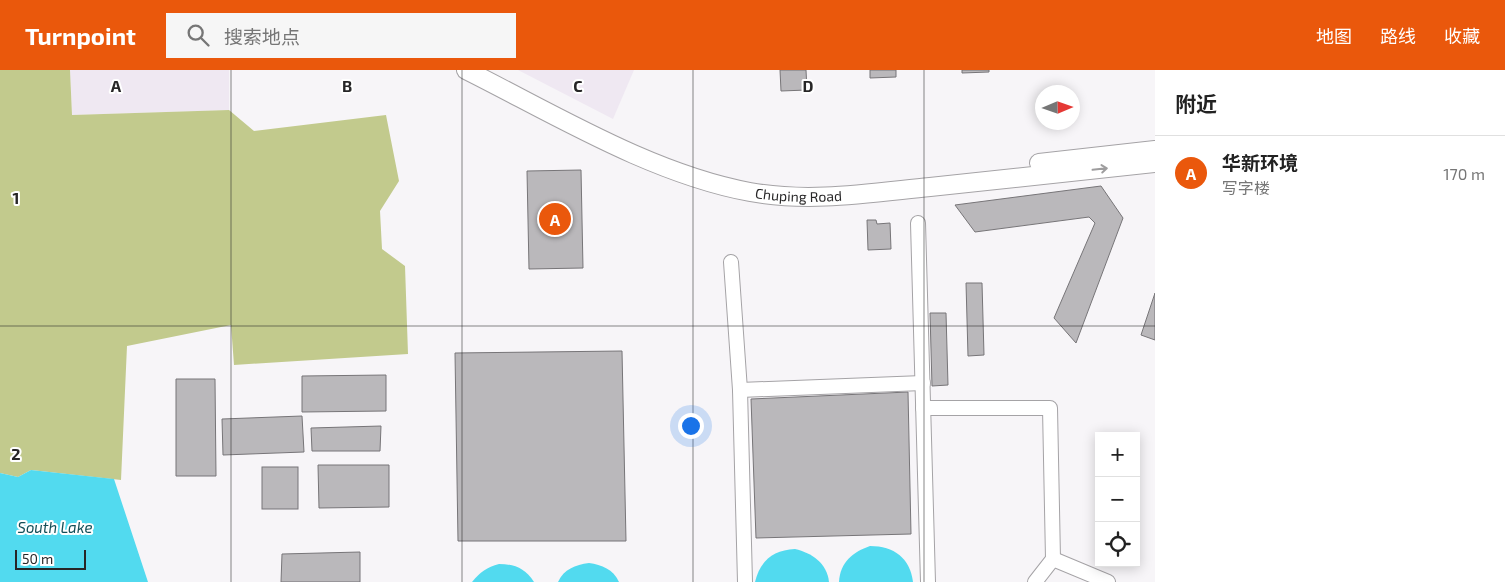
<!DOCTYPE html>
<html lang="zh">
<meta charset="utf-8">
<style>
body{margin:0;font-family:"Exo 2","Noto Sans SC",sans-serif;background:#f6f6f6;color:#222}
.controls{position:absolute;right:15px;bottom:15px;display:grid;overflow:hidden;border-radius:0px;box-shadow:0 2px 12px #0003}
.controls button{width:45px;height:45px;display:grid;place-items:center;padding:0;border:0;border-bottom:1px solid #e0e0e0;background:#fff;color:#222;font:25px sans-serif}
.compass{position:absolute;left:1035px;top:15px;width:45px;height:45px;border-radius:50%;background:#fff;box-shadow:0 2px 12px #0003;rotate:88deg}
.scale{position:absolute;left:15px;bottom:12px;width:71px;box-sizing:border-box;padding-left:5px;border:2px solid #272627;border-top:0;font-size:14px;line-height:18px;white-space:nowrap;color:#272627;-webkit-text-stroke:4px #fff;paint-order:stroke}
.you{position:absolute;left:690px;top:355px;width:18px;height:18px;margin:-12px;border:4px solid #fff;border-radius:50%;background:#1a73e8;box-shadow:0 0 0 8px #1a73e833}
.badge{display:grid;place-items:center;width:32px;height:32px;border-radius:50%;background:#ea580c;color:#fff;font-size:16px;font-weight:700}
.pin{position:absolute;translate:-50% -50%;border:2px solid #fff;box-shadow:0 1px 5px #0006}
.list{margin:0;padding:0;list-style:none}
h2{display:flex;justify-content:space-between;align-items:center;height:65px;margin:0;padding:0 20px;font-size:21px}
h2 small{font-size:16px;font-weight:400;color:#767676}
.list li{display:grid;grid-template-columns:32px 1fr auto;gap:15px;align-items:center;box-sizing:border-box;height:75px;padding:0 20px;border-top:1px solid #e0e0e0}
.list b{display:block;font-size:19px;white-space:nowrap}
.list p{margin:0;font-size:16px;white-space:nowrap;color:#767676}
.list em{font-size:16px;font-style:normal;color:#767676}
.icon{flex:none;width:28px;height:28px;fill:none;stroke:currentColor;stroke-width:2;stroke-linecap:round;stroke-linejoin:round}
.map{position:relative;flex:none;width:1155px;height:512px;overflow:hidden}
header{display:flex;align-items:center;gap:30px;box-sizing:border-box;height:70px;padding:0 25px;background:#ea580c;color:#fff}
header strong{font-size:24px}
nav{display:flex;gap:28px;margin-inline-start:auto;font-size:18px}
.search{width:350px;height:45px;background:#f6f6f6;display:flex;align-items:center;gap:12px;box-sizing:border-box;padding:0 18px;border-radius:0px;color:#767676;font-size:19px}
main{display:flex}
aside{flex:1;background:#fff}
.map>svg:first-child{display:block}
</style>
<header>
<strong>Turnpoint</strong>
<div class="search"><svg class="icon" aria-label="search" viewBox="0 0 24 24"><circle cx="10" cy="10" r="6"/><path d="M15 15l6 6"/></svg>搜索地点</div>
<nav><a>地图</a><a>路线</a><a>收藏</a></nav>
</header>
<main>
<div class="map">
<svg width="1155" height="512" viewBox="0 0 1155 512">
<rect width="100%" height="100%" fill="#f7f5f8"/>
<!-- built -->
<g fill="#efe8f2">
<path d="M 70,0 L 229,0 L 229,40 L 72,45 Z"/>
<path d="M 518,0 L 634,0 L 613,49 Z"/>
</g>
<!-- green -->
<path fill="#c2ca8d" d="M 0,0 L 70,0 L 72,45 L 229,40 L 254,61 L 386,45 L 399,111 L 380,141 L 382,179 L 405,196 L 408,284 L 234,295 L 231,255 L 127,276 L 121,410 L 31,400 L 18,407 L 0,403 Z"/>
<!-- water -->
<g fill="#52daef">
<path d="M 31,400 L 114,409 L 148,512 L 0,512 L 0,403 L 18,407 Z"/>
<path d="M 870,476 C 894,476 910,488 913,512 L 839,512 C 840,492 853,482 870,476 Z"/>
<path d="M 795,479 C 812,483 827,493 829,512 L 755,512 C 760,491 773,480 795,479 Z"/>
<path d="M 589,493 C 602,495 613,499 619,512 L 558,512 C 564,499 575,495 589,493 Z"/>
<path d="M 499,494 C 514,494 525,498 534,512 L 472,512 C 480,502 487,497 499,494 Z"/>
</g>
<!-- building -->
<g fill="#bab8bb" stroke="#777578">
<path d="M 780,0 L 806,0 L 807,20 L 781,21 Z"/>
<path d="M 870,0 L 896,0 L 896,7 L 870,8 Z"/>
<path d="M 962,0 L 989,0 L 989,2 L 962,3 Z"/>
<path d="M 581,100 L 583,198 L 529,199 L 527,101 Z"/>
<path d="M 1101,116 L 1123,148 L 1076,273 L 1054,248 L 1095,153 L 1089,147 L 975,162 L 955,135 Z"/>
<path d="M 867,150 L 876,150 L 877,154 L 890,153 L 891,179 L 868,180 Z"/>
<path d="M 966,213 L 982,213 L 984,285 L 968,286 Z"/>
<path d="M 1155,223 L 1155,270 L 1141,265 Z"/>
<path d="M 930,243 L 946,243 L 948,315 L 932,316 Z"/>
<path d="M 622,281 L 626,471 L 458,471 L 455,283 Z"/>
<path d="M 386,305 L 386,341 L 302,342 L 302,306 Z"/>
<path d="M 176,309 L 215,309 L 216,406 L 176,406 Z"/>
<path d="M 908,322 L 911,464 L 756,468 L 751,329 Z"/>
<path d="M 302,346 L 304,382 L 223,385 L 222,349 Z"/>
<path d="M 381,356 L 380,381 L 312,381 L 311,358 Z"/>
<path d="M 318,395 L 389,395 L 389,437 L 319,438 Z"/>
<rect x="262" y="397" width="36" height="42"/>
<path d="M 360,482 L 360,512 L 281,512 L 282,484 Z"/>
</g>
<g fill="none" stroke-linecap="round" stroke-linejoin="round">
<!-- minor casing -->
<g stroke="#a5a3a6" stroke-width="16">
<g id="minor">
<path d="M 918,153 L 928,512"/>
<path d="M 731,192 L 740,320 L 745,512"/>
<path d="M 740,320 L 923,313"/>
<path d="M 923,338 L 1050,338 L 1053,489 L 1035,512"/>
<path d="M 1053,489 L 1108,512"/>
</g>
</g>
<!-- major casing -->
<g stroke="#a5a3a6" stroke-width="20">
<g id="major">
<path id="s1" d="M 466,0 C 554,44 652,104 750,122 C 809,133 870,123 930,117 C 1005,109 1080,101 1155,93"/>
<path d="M 1039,93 L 1155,80"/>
</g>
</g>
<!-- minor -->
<use href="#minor" stroke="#fff" stroke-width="14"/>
<!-- major -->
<use href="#major" stroke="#fff" stroke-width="18"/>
</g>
<!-- one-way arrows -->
<defs><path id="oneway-shaft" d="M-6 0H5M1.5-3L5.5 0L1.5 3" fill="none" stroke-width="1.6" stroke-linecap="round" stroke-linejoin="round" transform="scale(1.25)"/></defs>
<use stroke="#9e9d9e" href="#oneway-shaft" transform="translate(1100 99) rotate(-6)"/>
<!-- grid -->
<path fill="none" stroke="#272627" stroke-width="1" stroke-opacity="0.55" d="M 231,0 L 231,512M 462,0 L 462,512M 693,0 L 693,512M 924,0 L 924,512M 0,256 L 1155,256"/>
<g text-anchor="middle" stroke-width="4" stroke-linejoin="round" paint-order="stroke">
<!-- street labels -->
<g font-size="14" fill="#272627" stroke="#fff">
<text dy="5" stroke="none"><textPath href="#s1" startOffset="359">Chuping Road</textPath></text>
</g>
<!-- water labels -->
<g font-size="15" font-style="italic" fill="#134e57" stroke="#fff">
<text x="55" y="463">South Lake</text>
</g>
</g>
<g font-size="16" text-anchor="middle" font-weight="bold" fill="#272627" stroke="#fff" stroke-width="4" stroke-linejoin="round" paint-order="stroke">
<text x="116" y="22">A</text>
<text x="347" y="22">B</text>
<text x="578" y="22">C</text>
<text x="808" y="22">D</text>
<text x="16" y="134">1</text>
<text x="16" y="390">2</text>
</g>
</svg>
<div class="controls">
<button>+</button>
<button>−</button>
<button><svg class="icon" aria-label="locate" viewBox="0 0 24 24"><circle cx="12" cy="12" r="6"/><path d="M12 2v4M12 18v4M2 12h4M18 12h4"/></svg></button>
</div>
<svg class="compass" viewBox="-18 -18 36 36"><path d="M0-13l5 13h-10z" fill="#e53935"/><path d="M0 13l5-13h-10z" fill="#767676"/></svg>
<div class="scale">50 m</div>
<div class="you"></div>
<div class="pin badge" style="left:555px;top:149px">A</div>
</div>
<aside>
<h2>附近<small></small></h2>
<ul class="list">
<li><span class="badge">A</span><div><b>华新环境</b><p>写字楼</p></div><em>170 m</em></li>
</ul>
</aside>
</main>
